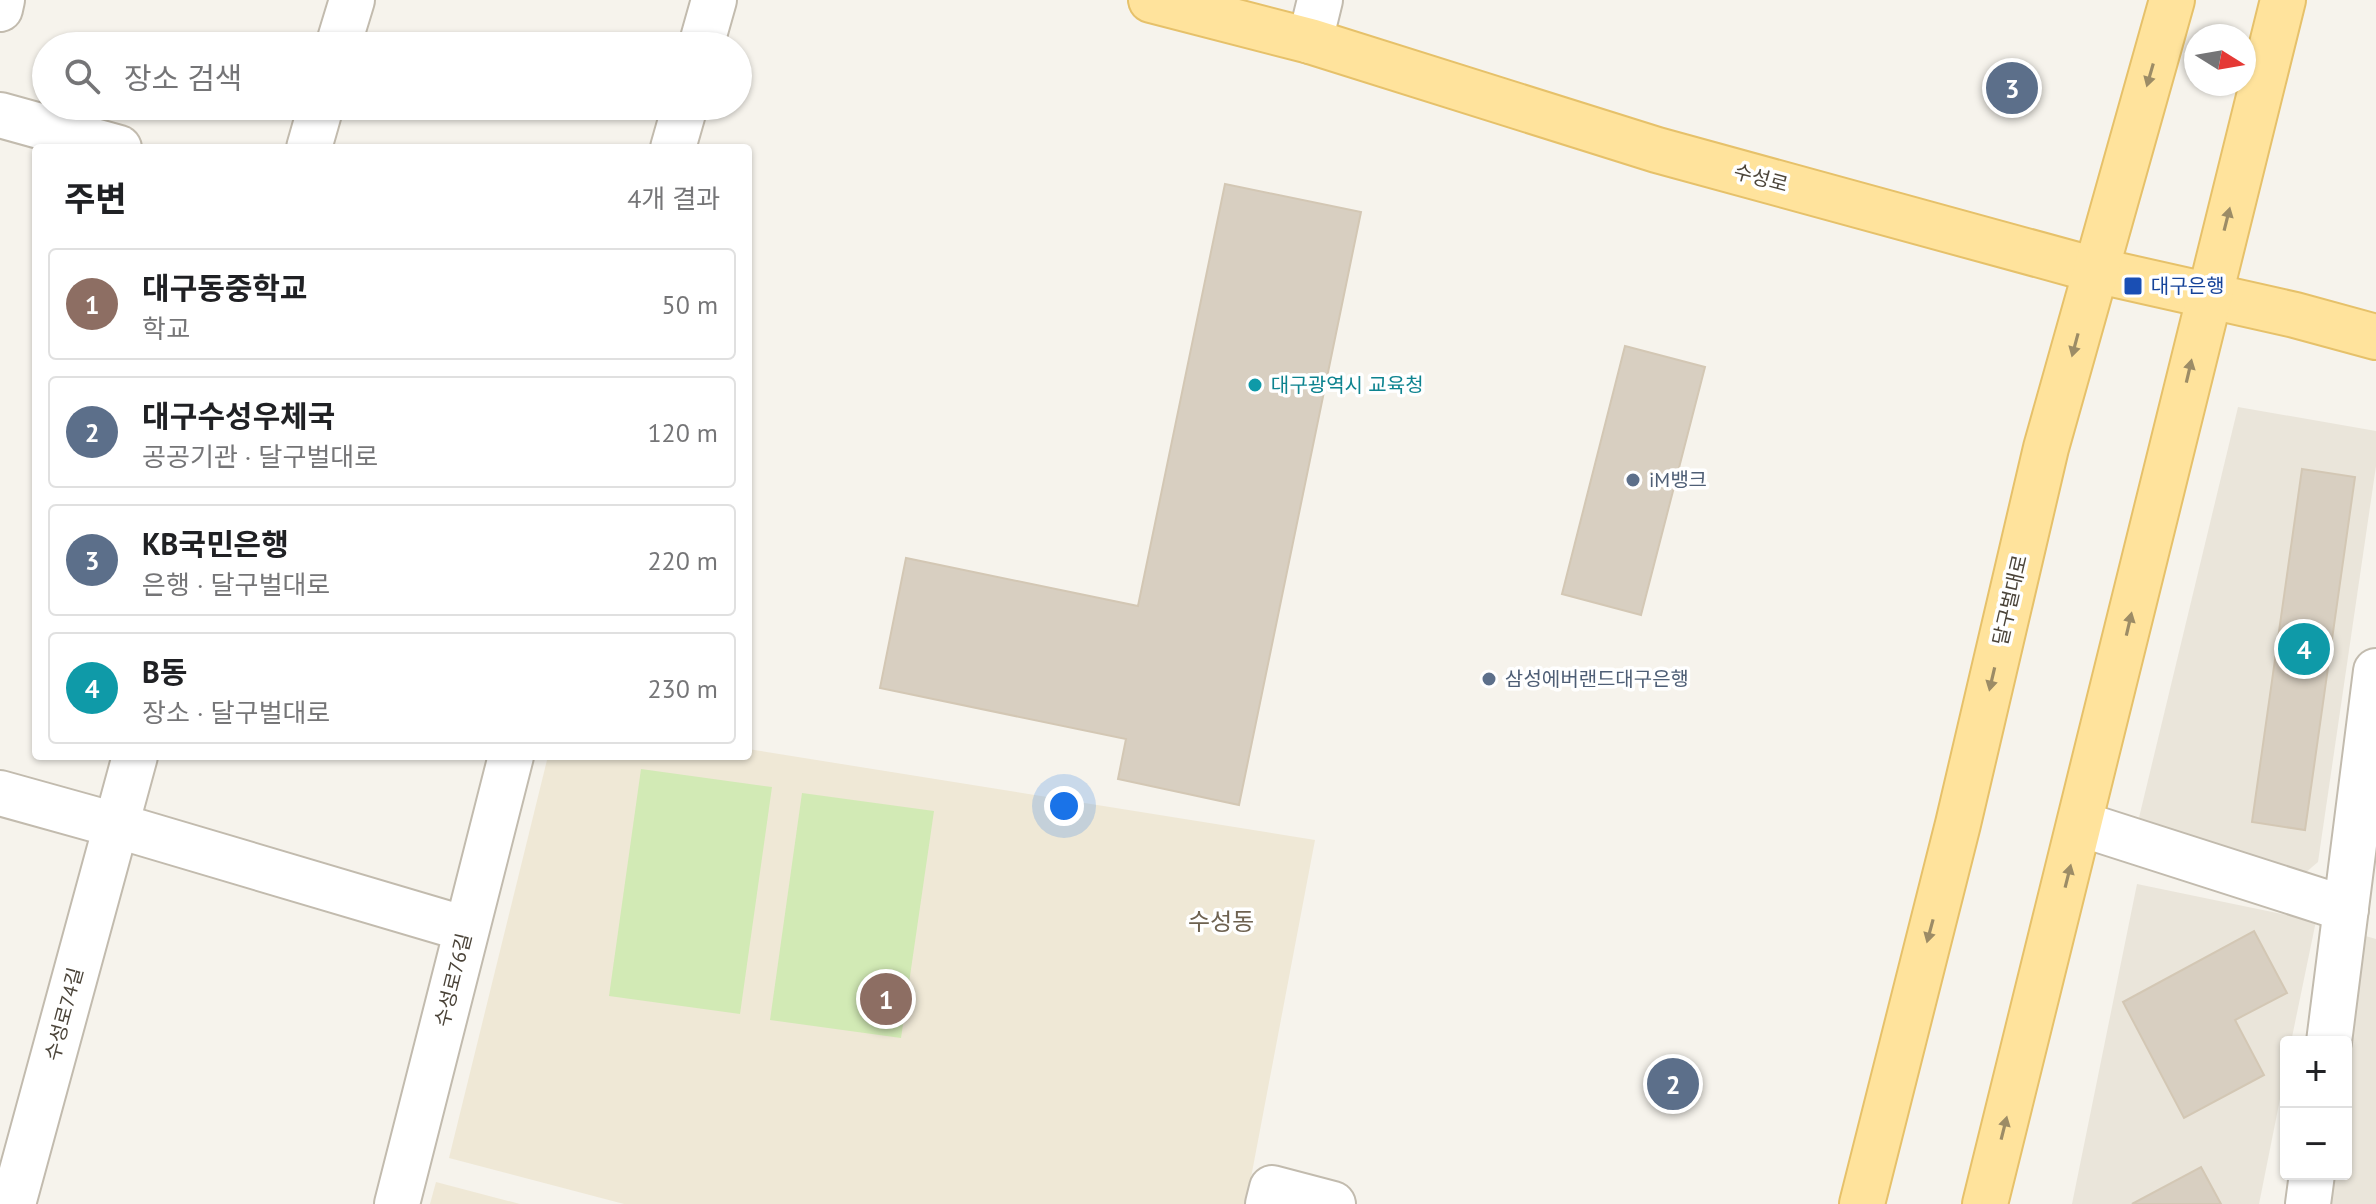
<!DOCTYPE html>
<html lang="ko">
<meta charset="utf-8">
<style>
body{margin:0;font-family:"PT Sans","Noto Sans KR",sans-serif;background:#f2f2f2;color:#202124}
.controls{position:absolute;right:24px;bottom:24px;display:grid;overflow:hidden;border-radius:8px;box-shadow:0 2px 6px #0004}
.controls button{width:72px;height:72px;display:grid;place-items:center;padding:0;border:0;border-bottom:2px solid #e0e0e0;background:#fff;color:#202124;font:40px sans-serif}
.compass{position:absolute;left:2184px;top:24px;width:72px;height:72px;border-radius:50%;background:#fff;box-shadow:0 2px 6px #0004;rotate:101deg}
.you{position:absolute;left:1064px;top:806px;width:28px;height:28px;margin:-20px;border:6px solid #fff;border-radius:50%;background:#1a73e8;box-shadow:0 0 0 12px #1a73e833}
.badge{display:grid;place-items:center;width:52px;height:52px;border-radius:50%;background:#fc3f1d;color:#fff;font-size:26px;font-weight:700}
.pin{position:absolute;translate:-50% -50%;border:4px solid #fff;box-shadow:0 2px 8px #0006}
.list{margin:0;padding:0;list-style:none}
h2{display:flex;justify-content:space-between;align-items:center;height:104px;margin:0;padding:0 32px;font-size:34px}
h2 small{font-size:26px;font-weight:400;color:#757577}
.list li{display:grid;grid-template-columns:52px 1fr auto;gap:24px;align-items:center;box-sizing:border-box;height:112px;margin:0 16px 16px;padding:0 16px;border:2px solid #e0e0e0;border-radius:8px}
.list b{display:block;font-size:30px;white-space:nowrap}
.list p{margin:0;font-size:26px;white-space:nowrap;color:#757577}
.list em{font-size:26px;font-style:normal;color:#757577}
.icon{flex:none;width:44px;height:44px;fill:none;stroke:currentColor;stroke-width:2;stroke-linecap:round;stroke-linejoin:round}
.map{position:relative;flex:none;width:2376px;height:1204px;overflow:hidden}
.search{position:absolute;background:#fff;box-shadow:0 2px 6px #0004;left:32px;top:32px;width:720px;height:88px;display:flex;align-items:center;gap:20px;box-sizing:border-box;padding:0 28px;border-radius:44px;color:#757577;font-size:30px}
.panel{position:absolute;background:#fff;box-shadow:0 2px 6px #0004;left:32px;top:144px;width:720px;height:616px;border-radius:8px}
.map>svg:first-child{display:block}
</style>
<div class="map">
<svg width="2376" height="1204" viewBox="0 0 2376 1204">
<rect width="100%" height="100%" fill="#f6f3ec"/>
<!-- residential -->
<g fill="#eae5da">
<path d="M 2238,407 L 2376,431 L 2376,466 L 2318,862 L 2305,873 L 2137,826 Z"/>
<path d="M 2137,884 L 2316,921 L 2291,1042 L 2286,1042 L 2286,1069 L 2259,1204 L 2072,1204 Z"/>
<path d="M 2355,933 L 2376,939 L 2376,1204 L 2316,1204 L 2320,1174 L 2346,1174 L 2346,1042 Z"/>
</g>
<!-- education -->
<g fill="#efe8d6">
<path d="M 748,749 L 1315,840 L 1246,1204 L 624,1204 L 449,1158 L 548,756 L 748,756 Z"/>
<path d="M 436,1182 L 520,1204 L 430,1204 Z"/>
</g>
<!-- green -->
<g fill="#d2eab5">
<path d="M 641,769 L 772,787 L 740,1014 L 609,996 Z"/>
<path d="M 802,793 L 934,811 L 901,1038 L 770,1020 Z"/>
</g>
<!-- building -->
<g fill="#d8cfc1" stroke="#d3c7b4" stroke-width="2">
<path d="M 1225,184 L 1361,212 L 1239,805 L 1118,779 L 1126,739 L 880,688 L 906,558 L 1138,606 Z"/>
<path d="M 1625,346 L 1705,367 L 1641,615 L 1562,594 Z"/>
<path d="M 2302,469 L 2355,477 L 2305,830 L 2252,822 Z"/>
<path d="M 2254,931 L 2287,993 L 2235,1020 L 2264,1075 L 2184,1118 L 2123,1002 Z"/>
<path d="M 2201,1167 L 2221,1204 L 2132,1204 Z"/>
</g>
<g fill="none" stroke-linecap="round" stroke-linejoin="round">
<!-- minor casing -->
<g stroke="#c2bbae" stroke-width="48">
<g id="minor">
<path d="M 0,9 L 2,0"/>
<path d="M 1310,41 L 1320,0"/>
<path d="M 338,46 L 352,0"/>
<path d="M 701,46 L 714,0"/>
<path d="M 0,115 L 119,148"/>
<path d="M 309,148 L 321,106"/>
<path d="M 673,148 L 685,106"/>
<path d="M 0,793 L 115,825 L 466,929"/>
<path d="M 2081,824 L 2346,909"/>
<path d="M 2329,1042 L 2376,671"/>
<path d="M 13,1204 L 135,756"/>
<path d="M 397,1204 L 511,756"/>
<path d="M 1268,1204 L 1272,1188 L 1333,1204"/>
<path d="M 2308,1204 L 2312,1174"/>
</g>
</g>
<!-- major casing -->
<g stroke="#e6c16a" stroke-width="48">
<g id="major">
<path d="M 1151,0 L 1310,41 L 1657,150 L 2095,270 L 2295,315 L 2376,337"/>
<path d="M 1862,1204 L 1958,824 L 2046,448 L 2172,0"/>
<path d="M 1985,1204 C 2086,803 2180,401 2283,0"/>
</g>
</g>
<!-- minor -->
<use href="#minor" stroke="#fff" stroke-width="44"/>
<!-- major -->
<use href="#major" stroke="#ffe39c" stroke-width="44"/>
</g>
<!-- one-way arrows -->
<defs><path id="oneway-solid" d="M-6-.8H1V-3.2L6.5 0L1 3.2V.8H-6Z" transform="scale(2)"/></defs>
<g fill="#9c8c66">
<use href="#oneway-solid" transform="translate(2150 75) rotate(106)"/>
<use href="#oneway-solid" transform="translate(2227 219) rotate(-76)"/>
<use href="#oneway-solid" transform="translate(2075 345) rotate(105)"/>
<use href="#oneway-solid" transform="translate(2189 371) rotate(-77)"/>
<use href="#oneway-solid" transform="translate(2129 624) rotate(-77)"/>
<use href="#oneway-solid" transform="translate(1992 679) rotate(103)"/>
<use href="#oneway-solid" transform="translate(2068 876) rotate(-76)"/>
<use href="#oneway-solid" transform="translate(1930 931) rotate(105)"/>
<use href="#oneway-solid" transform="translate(2004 1128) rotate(-76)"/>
</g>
<!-- markers -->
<rect fill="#1a4fb4" stroke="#fff" stroke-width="3" x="2123" y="276" width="20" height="20" rx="4"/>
<circle fill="#0f9aa8" stroke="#fff" stroke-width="3" cx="1255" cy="385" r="8"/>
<g fill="#5c6f8a" stroke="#fff" stroke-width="3">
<circle cx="1633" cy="480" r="8"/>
<circle cx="1489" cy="679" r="8"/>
</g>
<g text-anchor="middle" stroke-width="7" stroke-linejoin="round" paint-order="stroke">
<!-- street labels -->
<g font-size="20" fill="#4b4439" stroke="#fff">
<text transform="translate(1761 178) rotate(15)" y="7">수성로</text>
<text transform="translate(2010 600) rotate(-77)" y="7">달구벌대로</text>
<text transform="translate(453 980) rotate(-76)" y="7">수성로76길</text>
<text transform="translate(64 1014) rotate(-75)" y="7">수성로74길</text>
</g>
<!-- transit labels -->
<g font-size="20" fill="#164399" stroke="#fff" text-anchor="start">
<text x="2151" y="293">대구은행</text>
</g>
<!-- culture labels -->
<g font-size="20" fill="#0d838f" stroke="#fff" text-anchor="start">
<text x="1271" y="392">대구광역시 교육청</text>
</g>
<!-- service labels -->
<g font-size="20" fill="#4e5e75" stroke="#fff" text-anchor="start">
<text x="1649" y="487">iM뱅크</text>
<text x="1505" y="686">삼성에버랜드대구은행</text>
</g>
<!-- quarter labels -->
<g font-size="24" fill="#6e6250" stroke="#fff">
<text x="1221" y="930">수성동</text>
</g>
</g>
</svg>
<div class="controls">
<button>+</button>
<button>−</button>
</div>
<svg class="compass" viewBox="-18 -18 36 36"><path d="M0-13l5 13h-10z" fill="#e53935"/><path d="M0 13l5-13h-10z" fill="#757577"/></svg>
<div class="you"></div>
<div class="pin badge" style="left:886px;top:999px;background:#8d6e63">1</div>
<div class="pin badge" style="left:1673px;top:1084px;background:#5c6f8a">2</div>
<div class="pin badge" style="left:2012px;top:88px;background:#5c6f8a">3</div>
<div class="pin badge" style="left:2304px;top:649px;background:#0f9aa8">4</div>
<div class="search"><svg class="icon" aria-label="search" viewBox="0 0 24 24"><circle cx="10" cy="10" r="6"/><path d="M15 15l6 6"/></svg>장소 검색</div>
<section class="panel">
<h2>주변<small>4개 결과</small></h2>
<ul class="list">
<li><span class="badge" style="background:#8d6e63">1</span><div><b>대구동중학교</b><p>학교</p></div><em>50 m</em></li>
<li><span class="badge" style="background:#5c6f8a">2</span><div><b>대구수성우체국</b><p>공공기관 · 달구벌대로</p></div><em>120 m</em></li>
<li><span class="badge" style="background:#5c6f8a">3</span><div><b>KB국민은행</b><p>은행 · 달구벌대로</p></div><em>220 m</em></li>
<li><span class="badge" style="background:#0f9aa8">4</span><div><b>B동</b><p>장소 · 달구벌대로</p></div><em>230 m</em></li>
</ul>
</section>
</div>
